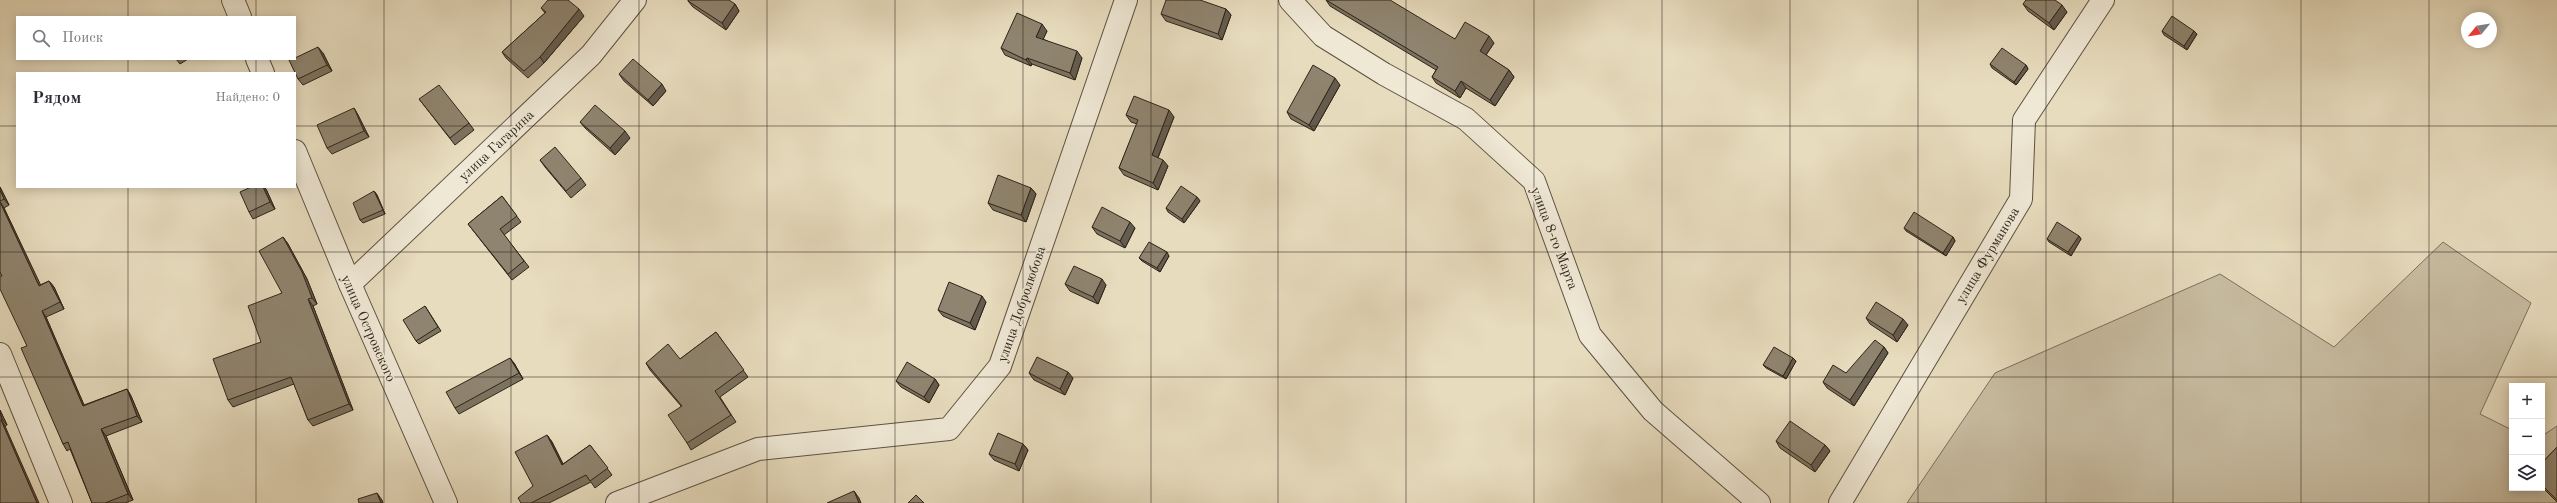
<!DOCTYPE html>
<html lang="ru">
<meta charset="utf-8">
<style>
body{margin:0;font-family:"Old Standard TT",serif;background:#f7f7f7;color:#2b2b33}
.controls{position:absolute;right:12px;bottom:12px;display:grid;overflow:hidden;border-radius:0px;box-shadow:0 2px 10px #0003}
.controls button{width:36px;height:36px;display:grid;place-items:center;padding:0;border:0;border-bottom:1px solid #e1e1e2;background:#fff;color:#2b2b33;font:20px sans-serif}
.compass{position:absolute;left:2461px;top:12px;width:36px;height:36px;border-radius:50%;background:#fff;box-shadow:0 2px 10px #0003;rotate:240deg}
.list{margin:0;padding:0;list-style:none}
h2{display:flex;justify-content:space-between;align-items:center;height:52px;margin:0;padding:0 16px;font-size:17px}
h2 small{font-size:13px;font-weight:400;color:#7c7c81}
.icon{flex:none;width:22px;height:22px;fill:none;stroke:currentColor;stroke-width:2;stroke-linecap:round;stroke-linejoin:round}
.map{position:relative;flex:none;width:2557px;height:503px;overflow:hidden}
.search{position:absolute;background:#fff;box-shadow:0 2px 10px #0003;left:16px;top:16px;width:280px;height:44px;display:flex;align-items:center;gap:10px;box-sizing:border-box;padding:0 14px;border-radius:0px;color:#7c7c81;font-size:15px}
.panel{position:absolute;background:#fff;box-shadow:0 2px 10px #0003;left:16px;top:72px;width:280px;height:116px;border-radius:0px}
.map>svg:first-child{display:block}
</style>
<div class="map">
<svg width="2557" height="503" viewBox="0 0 2557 503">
<rect width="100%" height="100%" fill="#e7dcbe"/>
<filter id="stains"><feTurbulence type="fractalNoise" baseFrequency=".005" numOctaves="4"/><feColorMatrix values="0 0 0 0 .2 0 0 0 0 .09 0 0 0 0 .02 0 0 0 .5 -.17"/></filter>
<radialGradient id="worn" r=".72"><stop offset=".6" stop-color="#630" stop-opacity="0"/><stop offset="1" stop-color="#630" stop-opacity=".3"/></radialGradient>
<!-- green -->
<path fill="#c8bda2" stroke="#7c705e" d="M 2443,242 L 2531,303 L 2480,414 L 2512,430 L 2512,488 L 2542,488 L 2542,436 L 2557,426 L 2557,503 L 1907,503 L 1995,373 L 2220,274 L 2334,347 Z"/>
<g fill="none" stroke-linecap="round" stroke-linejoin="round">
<!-- street casing -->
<g stroke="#5d5242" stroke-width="24">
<g id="street">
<path d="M 233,0 L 240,17"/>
<path d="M 1290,0 L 1323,36 L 1384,74 L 1466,119 L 1534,181 L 1590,335 L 1653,411 L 1759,503"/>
<path d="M 257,59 L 263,73"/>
<path d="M 295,151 L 350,284 L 446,503"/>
<path d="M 350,284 L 591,55 L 635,0"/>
<path d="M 0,354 L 61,503"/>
<path d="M 617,503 L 758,449 L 949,429 L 1000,366 L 1126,0"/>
<path d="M 1840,503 L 2021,199 L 2024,120 L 2103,0"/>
</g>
</g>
<!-- street -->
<use href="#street" stroke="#efe8d5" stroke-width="22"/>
</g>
<!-- wall -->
<g fill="#7b725f" stroke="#2f2419">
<path d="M 1326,0 L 1455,39 L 1494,43 L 1486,55 L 1509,70 L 1514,77 L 1495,106 L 1466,88 L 1460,98 L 1436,83 L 1432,77 L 1436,70 L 1330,6 Z"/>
<path d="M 688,1 L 735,4 L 739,11 L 726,30 L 693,7 Z"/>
<path d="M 2023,4 L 2067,12 L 2054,30 L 2028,11 Z"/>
<path d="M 541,8 L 584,16 L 544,63 L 528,78 L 506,58 L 502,52 L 545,13 Z"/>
<path d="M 1226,9 L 1231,15 L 1222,40 L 1166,21 L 1161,14 Z"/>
<path d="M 1047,31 L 1043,39 L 1082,58 L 1075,80 L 1032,64 L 1031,66 L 1005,55 L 1001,48 Z"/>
<path d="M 2162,31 L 2197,34 L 2187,50 L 2164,35 Z"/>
<path d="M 323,53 L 332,71 L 303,85 L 298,79 Z"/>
<path d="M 176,59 L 188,59 L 180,64 Z"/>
<path d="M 1990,64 L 2026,65 L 2028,69 L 2016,85 L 1992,68 Z"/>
<path d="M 619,74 L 666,91 L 653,106 L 624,81 Z"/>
<path d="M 1340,85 L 1314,131 L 1291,119 L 1287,112 Z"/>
<path d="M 419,99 L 469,123 L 474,130 L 455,145 Z"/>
<path d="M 354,108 L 358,115 L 369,137 L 332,154 L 327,148 Z"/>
<path d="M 1126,115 L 1174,117 L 1158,158 L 1168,166 L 1158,190 L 1124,175 L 1119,168 L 1137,124 L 1131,122 Z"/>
<path d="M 580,122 L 630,138 L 615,155 L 585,128 Z"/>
<path d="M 540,160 L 581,178 L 586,185 L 571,198 L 545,167 Z"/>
<path d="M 0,187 L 9,205 L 4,208 L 40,285 L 49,281 L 54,287 L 64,309 L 46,317 L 84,405 L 127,389 L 131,396 L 142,422 L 106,436 L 133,500 L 125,503 L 92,503 L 70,449 L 67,451 L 63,444 L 0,272 Z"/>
<path d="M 1031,188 L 1036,194 L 1026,222 L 993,210 L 988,203 Z"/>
<path d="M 266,189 L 275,209 L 253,219 L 249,212 Z"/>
<path d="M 374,191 L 377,195 L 385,214 L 363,223 L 360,220 Z"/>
<path d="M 502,196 L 521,222 L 504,235 L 529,267 L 512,280 L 468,224 Z"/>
<path d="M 1197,197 L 1200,201 L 1184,223 L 1168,212 L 1166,208 Z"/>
<path d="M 1092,227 L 1135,228 L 1125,248 L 1097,234 Z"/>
<path d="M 1904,228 L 1953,237 L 1955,241 L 1946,256 L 1906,231 Z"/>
<path d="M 2079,236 L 2081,239 L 2071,256 L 2049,242 L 2047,239 Z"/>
<path d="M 283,237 L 288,244 L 307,279 L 317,304 L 313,306 L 353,410 L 313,426 L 308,420 L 294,384 L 233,407 L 228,400 L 261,342 L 282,293 Z"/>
<path d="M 1169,256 L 1160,272 L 1142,261 L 1139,258 Z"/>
<path d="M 1065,284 L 1106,285 L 1098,304 L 1070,291 Z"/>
<path d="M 986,302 L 975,330 L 943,316 L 938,310 Z"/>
<path d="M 425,306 L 441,331 L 419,344 L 416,341 Z"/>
<path d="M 1866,318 L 1908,325 L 1897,342 L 1870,324 Z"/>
<path d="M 716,332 L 748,377 L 720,397 L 736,422 L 691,450 L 687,443 L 681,406 L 650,370 L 646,363 L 680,359 Z"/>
<path d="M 1884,347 L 1888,353 L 1854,406 L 1827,388 L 1823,382 L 1846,373 Z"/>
<path d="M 1793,358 L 1796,361 L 1786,379 L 1766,368 L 1763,365 Z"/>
<path d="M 514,363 L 523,379 L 459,414 L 455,408 Z"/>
<path d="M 1029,373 L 1073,378 L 1065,395 L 1034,380 Z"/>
<path d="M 935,379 L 939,385 L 929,403 L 901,387 L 896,381 Z"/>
<path d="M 0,410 L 7,425 L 5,426 L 0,503 Z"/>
<path d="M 547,435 L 552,442 L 563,464 L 590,445 L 612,475 L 595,488 L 591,482 L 549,503 L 521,503 L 533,486 Z"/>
<path d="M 1776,441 L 1825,445 L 1830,451 L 1815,472 L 1780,448 Z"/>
<path d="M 1023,444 L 1028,450 L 1019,471 L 994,460 L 989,454 Z"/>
<path d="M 2557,447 L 2557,502 L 2542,487 L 2542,463 Z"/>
</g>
<!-- shaded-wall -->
<g fill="#645c4e" stroke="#2f2419">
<path d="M 735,4 L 739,11 L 726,30 L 722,23 Z"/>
<path d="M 2062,5 L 2067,12 L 2054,30 L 2049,23 Z"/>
<path d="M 579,9 L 584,16 L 544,63 L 540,57 Z"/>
<path d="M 1226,9 L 1231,15 L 1222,40 L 1218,34 Z"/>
<path d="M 1042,24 L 1047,31 L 1041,44 L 1036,37 Z"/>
<path d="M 2194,31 L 2197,34 L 2187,50 L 2184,46 Z"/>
<path d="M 1489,36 L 1494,43 L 1484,58 L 1480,51 Z"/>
<path d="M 318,47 L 323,53 L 332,71 L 327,65 Z"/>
<path d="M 1077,51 L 1082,58 L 1075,80 L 1070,73 Z"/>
<path d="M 1027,58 L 1032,64 L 1031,66 L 1026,60 Z"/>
<path d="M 2026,65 L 2028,69 L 2016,85 L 2014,82 Z"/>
<path d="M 1509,70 L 1514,77 L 1495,106 L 1490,100 Z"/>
<path d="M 1335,78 L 1340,85 L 1314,131 L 1309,125 Z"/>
<path d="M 1461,81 L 1466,88 L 1460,98 L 1455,91 Z"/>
<path d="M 662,84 L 666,91 L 653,106 L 648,100 Z"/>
<path d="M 354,108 L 358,115 L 369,137 L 364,131 Z"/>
<path d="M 1169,110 L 1174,117 L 1156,162 L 1152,155 Z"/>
<path d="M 625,131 L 630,138 L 615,155 L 610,148 Z"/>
<path d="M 1163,160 L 1168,166 L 1158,190 L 1153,183 Z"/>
<path d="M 0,187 L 9,205 L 4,199 L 0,190 Z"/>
<path d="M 263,187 L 264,187 L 266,189 L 275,209 L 270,202 Z"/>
<path d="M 1031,188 L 1036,194 L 1026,222 L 1021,215 Z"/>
<path d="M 374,191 L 377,195 L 385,214 L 383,210 Z"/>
<path d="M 1197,197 L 1200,201 L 1184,223 L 1182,219 Z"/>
<path d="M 0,202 L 4,208 L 44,292 L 39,286 Z"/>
<path d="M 1130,222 L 1135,228 L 1125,248 L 1120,241 Z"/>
<path d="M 2079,236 L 2081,239 L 2071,256 L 2068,252 Z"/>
<path d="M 283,237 L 288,244 L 307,279 L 317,304 L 312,298 Z"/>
<path d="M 1953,237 L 1955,241 L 1946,256 L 1943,253 Z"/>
<path d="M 1167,252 L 1169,256 L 1160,272 L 1157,268 Z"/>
<path d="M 1102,279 L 1106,285 L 1098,304 L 1093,297 Z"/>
<path d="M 49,281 L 54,287 L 64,309 L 60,302 Z"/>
<path d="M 982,296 L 986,302 L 975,330 L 970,323 Z"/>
<path d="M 308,299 L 313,306 L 353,410 L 349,404 Z"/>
<path d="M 42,311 L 46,317 L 87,412 L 83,406 Z"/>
<path d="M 1903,319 L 1908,325 L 1897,342 L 1893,335 Z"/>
<path d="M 1884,347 L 1888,353 L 1854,406 L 1850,400 Z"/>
<path d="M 510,358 L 514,363 L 523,379 L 519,373 Z"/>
<path d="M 1793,358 L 1796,361 L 1786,379 L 1783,376 Z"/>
<path d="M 1068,372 L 1073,378 L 1065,395 L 1060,389 Z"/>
<path d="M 935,379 L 939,385 L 929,403 L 924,397 Z"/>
<path d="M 127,389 L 131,396 L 142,422 L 137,416 Z"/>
<path d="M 0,410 L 7,425 L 2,419 L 0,413 Z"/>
<path d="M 1,420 L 5,426 L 39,503 L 37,503 Z"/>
<path d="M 101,429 L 106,436 L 133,500 L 128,494 Z"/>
<path d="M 547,435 L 552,442 L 567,472 L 562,465 Z"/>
<path d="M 1023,444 L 1028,450 L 1019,471 L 1015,464 Z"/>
<path d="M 1825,445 L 1830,451 L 1815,472 L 1811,465 Z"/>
<path d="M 854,491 L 859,498 L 861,503 L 859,503 Z"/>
<path d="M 377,493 L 382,500 L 383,503 L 381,503 Z"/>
</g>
<!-- building -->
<g fill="#8f846f" stroke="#2f2419">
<path d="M 548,0 L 568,0 L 579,9 L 540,57 L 524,71 L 502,52 L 546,12 L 541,8 Z"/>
<path d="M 688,0 L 729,0 L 735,4 L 722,23 L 688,1 Z"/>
<path d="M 1166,0 L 1200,0 L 1226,9 L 1218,34 L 1161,14 Z"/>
<path d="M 1326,0 L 1390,0 L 1455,39 L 1465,22 L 1489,36 L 1480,51 L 1509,70 L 1490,100 L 1461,81 L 1455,91 L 1432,77 L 1438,67 Z"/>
<path d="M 2026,0 L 2055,0 L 2062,5 L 2049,23 L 2023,4 Z"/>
<path d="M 1017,13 L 1042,24 L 1036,37 L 1077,51 L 1070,73 L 1027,58 L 1026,60 L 1001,48 Z"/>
<path d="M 2172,16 L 2194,31 L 2184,46 L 2162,31 Z"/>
<path d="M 318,47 L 327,65 L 298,79 L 289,60 L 292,59 L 295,59 L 295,58 Z"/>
<path d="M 2002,48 L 2026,65 L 2014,82 L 1990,64 Z"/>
<path d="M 633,59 L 662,84 L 648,100 L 619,74 Z"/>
<path d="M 1313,65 L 1335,78 L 1309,125 L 1287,112 Z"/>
<path d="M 439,85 L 469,123 L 450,138 L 419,99 Z"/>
<path d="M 1134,96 L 1169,110 L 1152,155 L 1163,160 L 1153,183 L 1119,168 L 1138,120 L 1126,115 Z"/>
<path d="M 595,105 L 625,131 L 610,148 L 580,122 Z"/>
<path d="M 354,108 L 364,131 L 327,148 L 317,125 Z"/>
<path d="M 555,147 L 581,178 L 566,191 L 540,160 Z"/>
<path d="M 998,175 L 1031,188 L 1021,215 L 988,203 Z"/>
<path d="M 1181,186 L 1197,197 L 1182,219 L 1166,208 Z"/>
<path d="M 251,187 L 263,187 L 270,202 L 249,212 L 240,192 Z"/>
<path d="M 0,190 L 4,199 L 0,201 Z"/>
<path d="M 374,191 L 383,210 L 360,220 L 353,203 Z"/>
<path d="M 502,196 L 517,216 L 500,229 L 524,261 L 508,274 L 468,224 Z"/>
<path d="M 0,202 L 39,286 L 49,281 L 60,302 L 42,311 L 83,406 L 127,389 L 137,416 L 101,429 L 128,494 L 105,503 L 92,503 L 68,442 L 63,444 L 21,348 L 27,346 L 0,289 L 0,276 L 2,276 L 0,272 Z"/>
<path d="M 1102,207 L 1130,222 L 1120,241 L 1092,227 Z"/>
<path d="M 1914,212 L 1953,237 L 1943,253 L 1904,228 Z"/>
<path d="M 2057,222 L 2079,236 L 2068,252 L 2047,239 Z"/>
<path d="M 283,237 L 302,272 L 312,298 L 308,299 L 349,404 L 308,420 L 291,377 L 228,400 L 213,359 L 261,342 L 248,306 L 282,293 L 259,251 Z"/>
<path d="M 1149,242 L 1167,252 L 1157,268 L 1139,258 Z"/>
<path d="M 1074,266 L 1102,279 L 1093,297 L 1065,284 Z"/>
<path d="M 949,282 L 982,296 L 970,323 L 938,310 Z"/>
<path d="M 1876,302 L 1903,319 L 1893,335 L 1866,318 Z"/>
<path d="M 425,306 L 438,327 L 416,341 L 403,320 Z"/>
<path d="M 716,332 L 744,370 L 715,391 L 731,415 L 687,443 L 668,415 L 682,406 L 646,363 L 668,344 L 680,359 Z"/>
<path d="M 1875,340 L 1884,347 L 1850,400 L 1823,382 L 1833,365 L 1846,373 Z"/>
<path d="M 1774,347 L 1793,358 L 1783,376 L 1763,365 Z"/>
<path d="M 1037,357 L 1068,372 L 1060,389 L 1029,373 Z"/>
<path d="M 510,358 L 519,373 L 455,408 L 446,392 Z"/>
<path d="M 907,362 L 935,379 L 924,397 L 896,381 Z"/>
<path d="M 0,413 L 2,419 L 1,420 L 37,503 L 0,503 Z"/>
<path d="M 1790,421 L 1825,445 L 1811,465 L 1776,441 Z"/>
<path d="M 998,433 L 1023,444 L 1015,464 L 989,454 Z"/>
<path d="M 547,435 L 562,465 L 590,445 L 608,468 L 590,481 L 586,475 L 531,503 L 521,503 L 518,498 L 533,486 L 515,452 Z"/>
<path d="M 2557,447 L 2557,500 L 2542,485 L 2542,463 Z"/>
<path d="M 854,491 L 859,503 L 827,503 Z"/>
<path d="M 377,493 L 381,503 L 359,503 L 358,499 Z"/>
<path d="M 916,495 L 924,503 L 908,503 Z"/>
</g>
<!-- grid -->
<path fill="none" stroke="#2f2419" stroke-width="1" stroke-opacity="0.55" d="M 128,0 L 128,17M 256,0 L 256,17M 384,0 L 384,503M 511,0 L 511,503M 639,0 L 639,503M 767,0 L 767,503M 895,0 L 895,503M 1023,0 L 1023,503M 1151,0 L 1151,503M 1278,0 L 1278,503M 1406,0 L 1406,503M 1534,0 L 1534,503M 1662,0 L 1662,503M 1790,0 L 1790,503M 1918,0 L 1918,503M 2046,0 L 2046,503M 2173,0 L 2173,503M 2301,0 L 2301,503M 2429,0 L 2429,503M 128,59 L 128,73M 256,59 L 256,73M 0,126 L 17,126M 295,126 L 2557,126M 128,187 L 128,503M 256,187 L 256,503M 0,252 L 2557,252M 0,377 L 2557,377"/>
<g text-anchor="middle" stroke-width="3.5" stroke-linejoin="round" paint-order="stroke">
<!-- street labels -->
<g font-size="14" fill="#2f2419" stroke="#efe8d5">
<text transform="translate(496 145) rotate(-43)" y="5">улица Гагарина</text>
<text transform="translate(1555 238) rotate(69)" y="5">улица 8-го Марта</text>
<text transform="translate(1987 255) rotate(-59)" y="5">улица Фурманова</text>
<text transform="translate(1021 304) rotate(-71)" y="5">улица Добролюбова</text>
<text transform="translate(369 328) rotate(66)" y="5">улица Островского</text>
</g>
</g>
<rect width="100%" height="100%" filter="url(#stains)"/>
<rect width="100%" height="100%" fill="url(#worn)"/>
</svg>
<div class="controls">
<button>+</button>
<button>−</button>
<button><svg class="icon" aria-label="layers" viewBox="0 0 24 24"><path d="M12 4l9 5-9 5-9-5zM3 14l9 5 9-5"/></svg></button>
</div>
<svg class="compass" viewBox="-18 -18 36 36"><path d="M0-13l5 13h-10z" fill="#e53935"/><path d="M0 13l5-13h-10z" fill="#7c7c81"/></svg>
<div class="search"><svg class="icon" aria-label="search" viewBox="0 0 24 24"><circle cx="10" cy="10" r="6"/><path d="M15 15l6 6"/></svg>Поиск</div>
<section class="panel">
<h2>Рядом<small>Найдено: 0</small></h2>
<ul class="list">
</ul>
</section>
</div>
